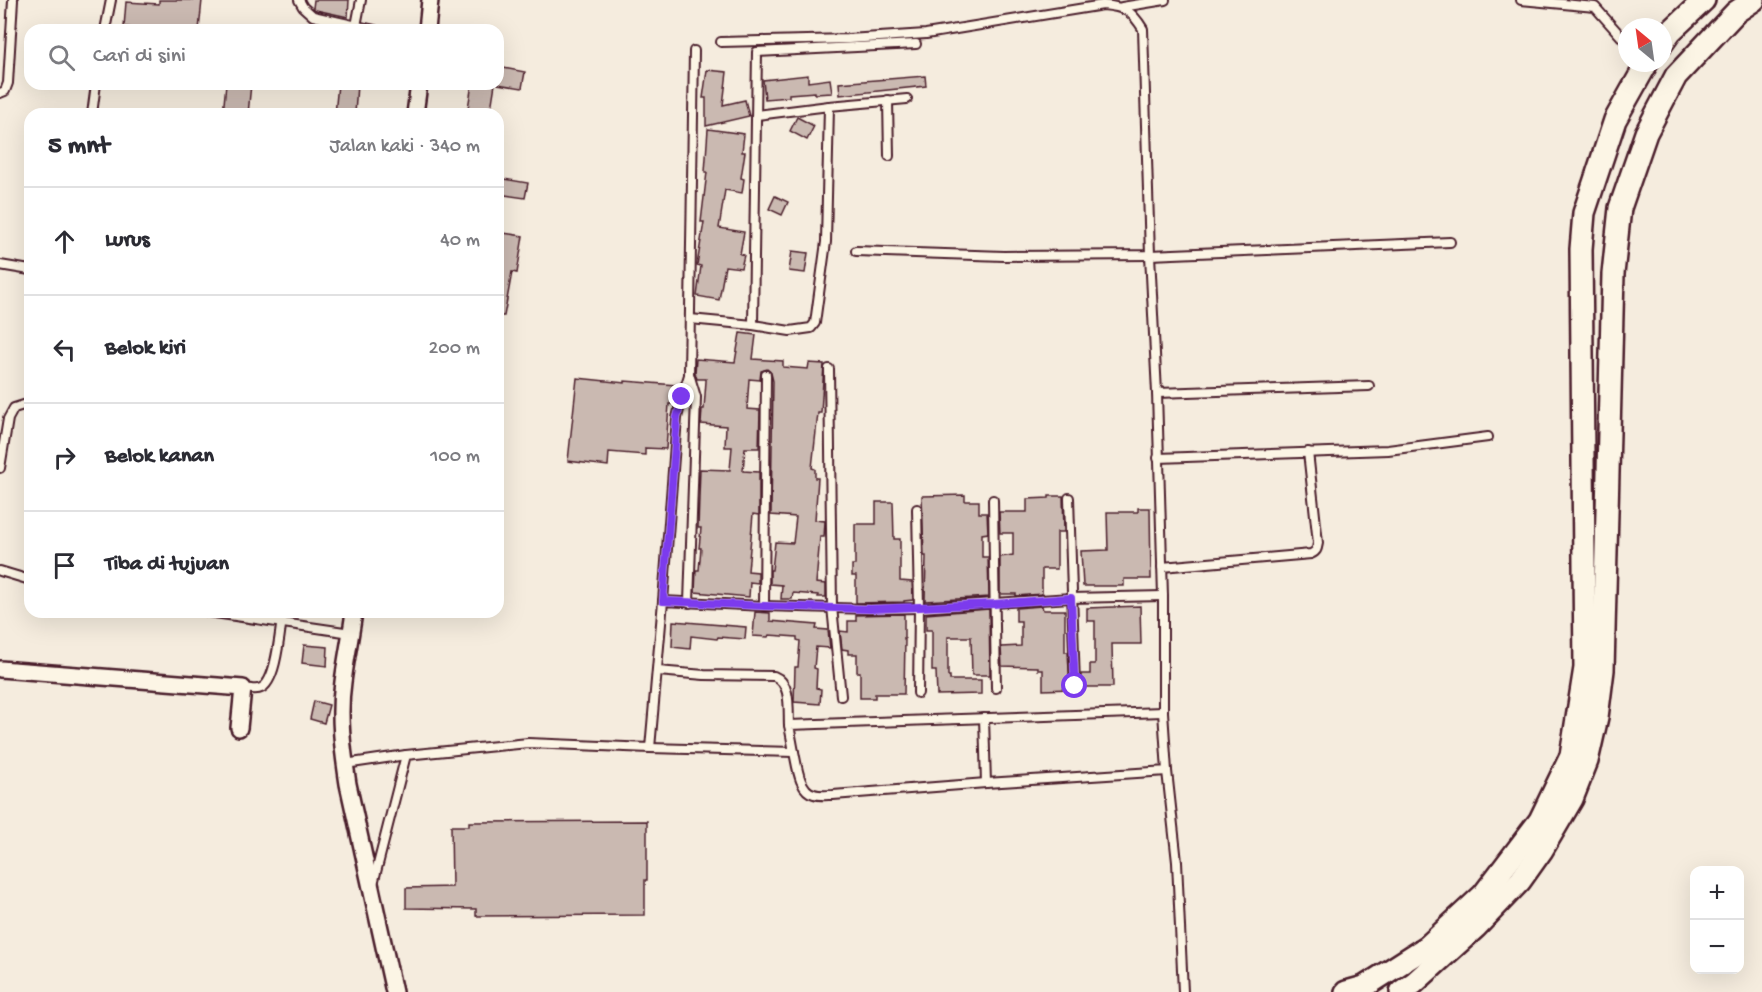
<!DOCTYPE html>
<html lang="id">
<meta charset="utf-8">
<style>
body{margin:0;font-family:"Gochi Hand",sans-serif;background:#f2f2f3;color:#2b2b33}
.controls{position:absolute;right:18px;bottom:18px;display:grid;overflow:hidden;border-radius:12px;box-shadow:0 6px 24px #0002}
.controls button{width:54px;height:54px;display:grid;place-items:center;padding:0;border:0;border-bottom:2px solid #e1e1e2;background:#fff;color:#2b2b33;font:30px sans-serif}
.compass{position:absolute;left:1618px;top:18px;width:54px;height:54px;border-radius:50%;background:#fff;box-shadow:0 6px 24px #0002;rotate:331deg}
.stop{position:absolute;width:18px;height:18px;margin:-14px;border:4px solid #7c3aed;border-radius:50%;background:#fff}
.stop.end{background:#7c3aed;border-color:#fff;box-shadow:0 2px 6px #0008}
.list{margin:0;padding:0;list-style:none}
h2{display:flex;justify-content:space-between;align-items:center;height:78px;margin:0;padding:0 24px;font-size:26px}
h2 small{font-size:20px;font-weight:400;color:#7c7c81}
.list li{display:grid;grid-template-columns:39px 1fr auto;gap:18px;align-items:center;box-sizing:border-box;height:108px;padding:0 24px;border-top:2px solid #e1e1e2}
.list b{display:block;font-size:22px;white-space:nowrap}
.list em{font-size:20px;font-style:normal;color:#7c7c81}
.icon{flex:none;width:33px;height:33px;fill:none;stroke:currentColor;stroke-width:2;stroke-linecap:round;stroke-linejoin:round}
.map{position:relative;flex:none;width:1762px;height:992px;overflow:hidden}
.search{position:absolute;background:#fff;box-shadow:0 6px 24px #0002;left:24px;top:24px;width:480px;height:66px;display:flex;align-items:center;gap:15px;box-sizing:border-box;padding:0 21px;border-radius:18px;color:#7c7c81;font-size:22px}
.panel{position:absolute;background:#fff;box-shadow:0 6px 24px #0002;left:24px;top:108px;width:480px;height:510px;border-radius:18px}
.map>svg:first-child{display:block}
</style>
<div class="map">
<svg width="1762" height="992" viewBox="0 0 1762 992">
<rect width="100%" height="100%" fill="#f5ecde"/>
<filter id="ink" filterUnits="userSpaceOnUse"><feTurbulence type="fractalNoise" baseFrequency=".0167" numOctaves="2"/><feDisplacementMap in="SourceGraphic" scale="12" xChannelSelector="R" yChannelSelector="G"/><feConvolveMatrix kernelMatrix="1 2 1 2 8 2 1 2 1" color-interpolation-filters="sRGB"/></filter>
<g filter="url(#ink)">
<!-- building -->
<g fill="#cab9b1" stroke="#4a1f2b" stroke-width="1.5">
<path d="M 159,0 L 202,0 L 199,30 L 154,30 L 124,27 L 126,2 L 159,4 Z"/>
<path d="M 314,0 L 349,0 L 348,17 L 316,10 L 313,8 Z"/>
<path d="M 498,67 L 525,72 L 522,88 L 498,84 Z"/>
<path d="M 707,70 L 727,72 L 723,105 L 745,100 L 749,116 L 706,126 L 706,98 L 703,98 Z"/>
<path d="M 808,75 L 808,82 L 830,79 L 832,93 L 815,94 L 815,92 L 789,94 L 789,97 L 765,99 L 763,80 Z"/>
<path d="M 925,76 L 926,86 L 840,95 L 839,83 Z"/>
<path d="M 226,84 L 251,84 L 248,114 L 223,114 Z"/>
<path d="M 338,84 L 357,84 L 355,114 L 335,114 Z"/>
<path d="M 472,84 L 495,84 L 491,109 L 489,109 L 488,114 L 467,114 Z"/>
<path d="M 797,117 L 814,126 L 807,140 L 790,131 Z"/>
<path d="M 708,129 L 744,134 L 742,152 L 745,152 L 741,178 L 744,179 L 742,193 L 725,190 L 719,228 L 744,232 L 740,254 L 744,255 L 741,268 L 725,266 L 719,300 L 697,296 L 701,266 L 697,265 L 704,222 L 701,222 L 707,172 L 705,172 Z"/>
<path d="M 498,178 L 528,183 L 525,198 L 498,194 Z"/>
<path d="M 775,196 L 788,202 L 782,215 L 769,209 Z"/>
<path d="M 503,233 L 523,236 L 517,273 L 512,272 L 504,316 L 498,316 L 498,265 Z"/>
<path d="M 792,251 L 808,253 L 805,273 L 789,271 Z"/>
<path d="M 740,333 L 756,335 L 753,359 L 783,361 L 783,367 L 808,369 L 809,363 L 824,364 L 821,413 L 818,413 L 812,468 L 815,469 L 815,478 L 818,478 L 815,520 L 825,521 L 824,537 L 820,537 L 816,583 L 826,584 L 826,597 L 818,597 L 818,595 L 793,593 L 792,599 L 781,599 L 782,585 L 770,584 L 770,570 L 772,570 L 775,542 L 793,543 L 796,517 L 771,515 L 773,381 L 771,373 L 767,369 L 761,371 L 760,380 L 749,379 L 747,409 L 760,410 L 759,448 L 745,448 L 743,471 L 759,472 L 759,515 L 753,514 L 748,571 L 758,572 L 758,583 L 750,582 L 749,597 L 695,592 L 696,570 L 699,570 L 701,548 L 699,548 L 701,528 L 698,528 L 700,469 L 730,470 L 732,447 L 725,447 L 726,426 L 701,424 L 702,409 L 704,409 L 706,381 L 706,379 L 697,379 L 695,373 L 696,359 L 735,362 Z"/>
<path d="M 577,378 L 625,383 L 625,381 L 676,385 L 674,404 L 669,404 L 666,449 L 645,448 L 645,455 L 609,452 L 608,466 L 568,461 Z"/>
<path d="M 965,495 L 965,501 L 979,501 L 979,513 L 987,513 L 988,533 L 982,534 L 982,557 L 988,557 L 989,597 L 925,601 L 926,556 L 924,556 L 922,496 Z"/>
<path d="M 1049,496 L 1063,496 L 1064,532 L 1057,532 L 1057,569 L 1042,569 L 1042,594 L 1016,596 L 1016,594 L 1000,594 L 1000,557 L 1013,555 L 1013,533 L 1000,533 L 999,512 L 1027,512 L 1027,499 L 1049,498 Z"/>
<path d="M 876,502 L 893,502 L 894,539 L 900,539 L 900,581 L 912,582 L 913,600 L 904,601 L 904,602 L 856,603 L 856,576 L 852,576 L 852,565 L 855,565 L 855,524 L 876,524 Z"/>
<path d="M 1138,508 L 1150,508 L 1151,579 L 1124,579 L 1124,586 L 1083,586 L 1081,551 L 1108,550 L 1107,512 L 1138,512 Z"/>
<path d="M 1042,606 L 1043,610 L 1065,610 L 1065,652 L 1068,652 L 1070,689 L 1043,690 L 1043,670 L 1038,670 L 1038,667 L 1002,666 L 1001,647 L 1021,646 L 1021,621 L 1016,621 L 1016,608 Z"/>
<path d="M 1140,606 L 1141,644 L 1112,644 L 1113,687 L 1081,687 L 1081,674 L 1090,674 L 1090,664 L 1095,664 L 1095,621 L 1087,621 L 1087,608 Z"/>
<path d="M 989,609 L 990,675 L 972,675 L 971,637 L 948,637 L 948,676 L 950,676 L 950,680 L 981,680 L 981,694 L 937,695 L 936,671 L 932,671 L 932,630 L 926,630 L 926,614 Z"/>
<path d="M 755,612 L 770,613 L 770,621 L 817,625 L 816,629 L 828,630 L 830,648 L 816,647 L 814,668 L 817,669 L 816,688 L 821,689 L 820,704 L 794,702 L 795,667 L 798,667 L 800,641 L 797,640 L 797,637 L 769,635 L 768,637 L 753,636 Z"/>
<path d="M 904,614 L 904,639 L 905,639 L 904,694 L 875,694 L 875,698 L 860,698 L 860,672 L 857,672 L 857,654 L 848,654 L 848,650 L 842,649 L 840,631 L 848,632 L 848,621 L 856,621 L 856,615 Z"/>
<path d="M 673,621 L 746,627 L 745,639 L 718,637 L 717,639 L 691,636 L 690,649 L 672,647 Z"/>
<path d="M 304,645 L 328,647 L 327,666 L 302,663 Z"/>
<path d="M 314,701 L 329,705 L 324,723 L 310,719 Z"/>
<path d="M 647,821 L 647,880 L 645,880 L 645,915 L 476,916 L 476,909 L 406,908 L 406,888 L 452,887 L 451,826 L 469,826 L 469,822 Z"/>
</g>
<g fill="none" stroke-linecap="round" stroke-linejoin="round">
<!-- lane casing -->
<g stroke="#4a1f2b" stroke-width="12">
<g id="lane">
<path d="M 299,0 L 303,7 L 313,16 L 375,30"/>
<path d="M 1521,0 L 1595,7 L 1627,43"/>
<path d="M 1122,7 L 1165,0"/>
<path d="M 356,26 L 361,0"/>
<path d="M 105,30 L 111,0"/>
<path d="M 721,42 L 848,39 L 926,34 L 1103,5 C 1125,7 1132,11 1143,29 L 1150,255 L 1157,393 L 1163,596 L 1163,712 L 1167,771 L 986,783 L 833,795 C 827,795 820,796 814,794 C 799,791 797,765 794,752"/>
<path d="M 0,93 L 5,91 L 8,83 L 13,0"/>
<path d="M 888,100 L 889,156"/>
<path d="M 92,114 L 96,84"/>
<path d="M 757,115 L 829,106 L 907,99"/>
<path d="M 856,251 L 1004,256 L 1150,255 L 1450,242"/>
<path d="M 0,265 L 30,270"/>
<path d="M 690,319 L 753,325 L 790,331 L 811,328 L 815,323 L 826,242 L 829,106"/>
<path d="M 753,325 L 757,52 L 916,44"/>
<path d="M 829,369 L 832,607 L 841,696"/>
<path d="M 1157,393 L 1369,386"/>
<path d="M 1158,458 L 1388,450 L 1488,437"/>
<path d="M 0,468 L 8,419 L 14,408 L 30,403"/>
<path d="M 1069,498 L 1075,686"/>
<path d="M 993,500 L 996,688"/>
<path d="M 917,509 L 919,608 L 918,693"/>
<path d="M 1162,567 L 1311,554 C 1317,551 1317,549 1318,543 L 1308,452"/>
<path d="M 0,571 L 30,580"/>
<path d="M 663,601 L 677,418 L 682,397 L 689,375"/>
<path d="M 689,603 L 696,397 L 689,374 L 694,51"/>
<path d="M 764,606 L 766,375"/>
<path d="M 208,612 L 351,633"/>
<path d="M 658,671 L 704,675 L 774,676 C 792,683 788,710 789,725"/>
<path d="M 243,688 C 249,688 256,691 261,688 C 277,682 280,628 283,612"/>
<path d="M 984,718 L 986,783"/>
<path d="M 650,748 L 794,752 L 789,725 L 1163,712"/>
<path d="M 345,764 L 406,755"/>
<path d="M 1167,771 L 1177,862 L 1183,992"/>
<path d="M 373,884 L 406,755 L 528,743 L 650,748 L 663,601 L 764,606 L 870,609 L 919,608 L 1071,598 L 1163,596"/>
</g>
</g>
<!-- street casing -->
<g stroke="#4a1f2b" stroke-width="20">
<g id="street">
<path d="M 427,30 L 430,0"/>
<path d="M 415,114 L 419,84"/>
<path d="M 354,612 C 351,635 346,658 343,682 C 338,716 343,751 348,784 L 394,992"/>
<path d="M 0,669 L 243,688 L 239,728"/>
</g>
</g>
<!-- secondary casing -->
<g stroke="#4a1f2b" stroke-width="26">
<g id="secondary">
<path d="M 1663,42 L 1671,31 L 1704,0"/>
<path d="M 1346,992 L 1364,987 L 1428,946 L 1483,895 L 1540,820 L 1571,756 L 1585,668 L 1581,249 L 1584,213 L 1615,120 L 1647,63"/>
<path d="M 1401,992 L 1414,983 L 1476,927 L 1520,881 L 1542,850 L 1572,799 L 1587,761 L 1597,717 L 1603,670 L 1613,274 L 1620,208 L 1646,133 L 1676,76 L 1736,12 L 1754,0"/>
</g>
</g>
<!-- lane -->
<use href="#lane" stroke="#fcf5e5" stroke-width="8"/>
<!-- street -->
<use href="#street" stroke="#fcf5e5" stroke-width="15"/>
<!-- secondary -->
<use href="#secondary" stroke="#fcf5e5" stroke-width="21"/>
</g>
</g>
<g fill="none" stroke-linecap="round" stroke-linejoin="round" filter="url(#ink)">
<!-- route -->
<path stroke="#7c3aed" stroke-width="8" d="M 682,397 L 677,418 L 663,601 L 764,606 L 870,609 L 994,604 L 1071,598 L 1075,686"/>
</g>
</svg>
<div class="controls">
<button>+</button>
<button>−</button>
</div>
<svg class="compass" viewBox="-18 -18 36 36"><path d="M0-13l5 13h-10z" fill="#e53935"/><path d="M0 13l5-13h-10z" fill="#7c7c81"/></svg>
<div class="stop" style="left:1075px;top:686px"></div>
<div class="stop end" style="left:682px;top:397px"></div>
<div class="search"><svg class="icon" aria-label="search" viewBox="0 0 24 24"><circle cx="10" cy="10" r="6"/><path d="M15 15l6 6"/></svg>Cari di sini</div>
<section class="panel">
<h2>5 mnt<small>Jalan kaki · 340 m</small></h2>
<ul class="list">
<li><svg class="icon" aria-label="ahead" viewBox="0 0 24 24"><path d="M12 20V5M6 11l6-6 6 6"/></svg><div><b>Lurus</b></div><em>40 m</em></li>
<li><svg class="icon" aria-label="left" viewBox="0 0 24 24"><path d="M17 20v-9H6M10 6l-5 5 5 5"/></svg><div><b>Belok kiri</b></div><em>200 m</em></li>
<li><svg class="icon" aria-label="right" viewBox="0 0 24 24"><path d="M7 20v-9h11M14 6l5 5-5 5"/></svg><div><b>Belok kanan</b></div><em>100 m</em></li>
<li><svg class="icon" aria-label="arrive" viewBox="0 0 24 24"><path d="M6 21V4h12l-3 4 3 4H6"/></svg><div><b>Tiba di tujuan</b></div></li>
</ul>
</section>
</div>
